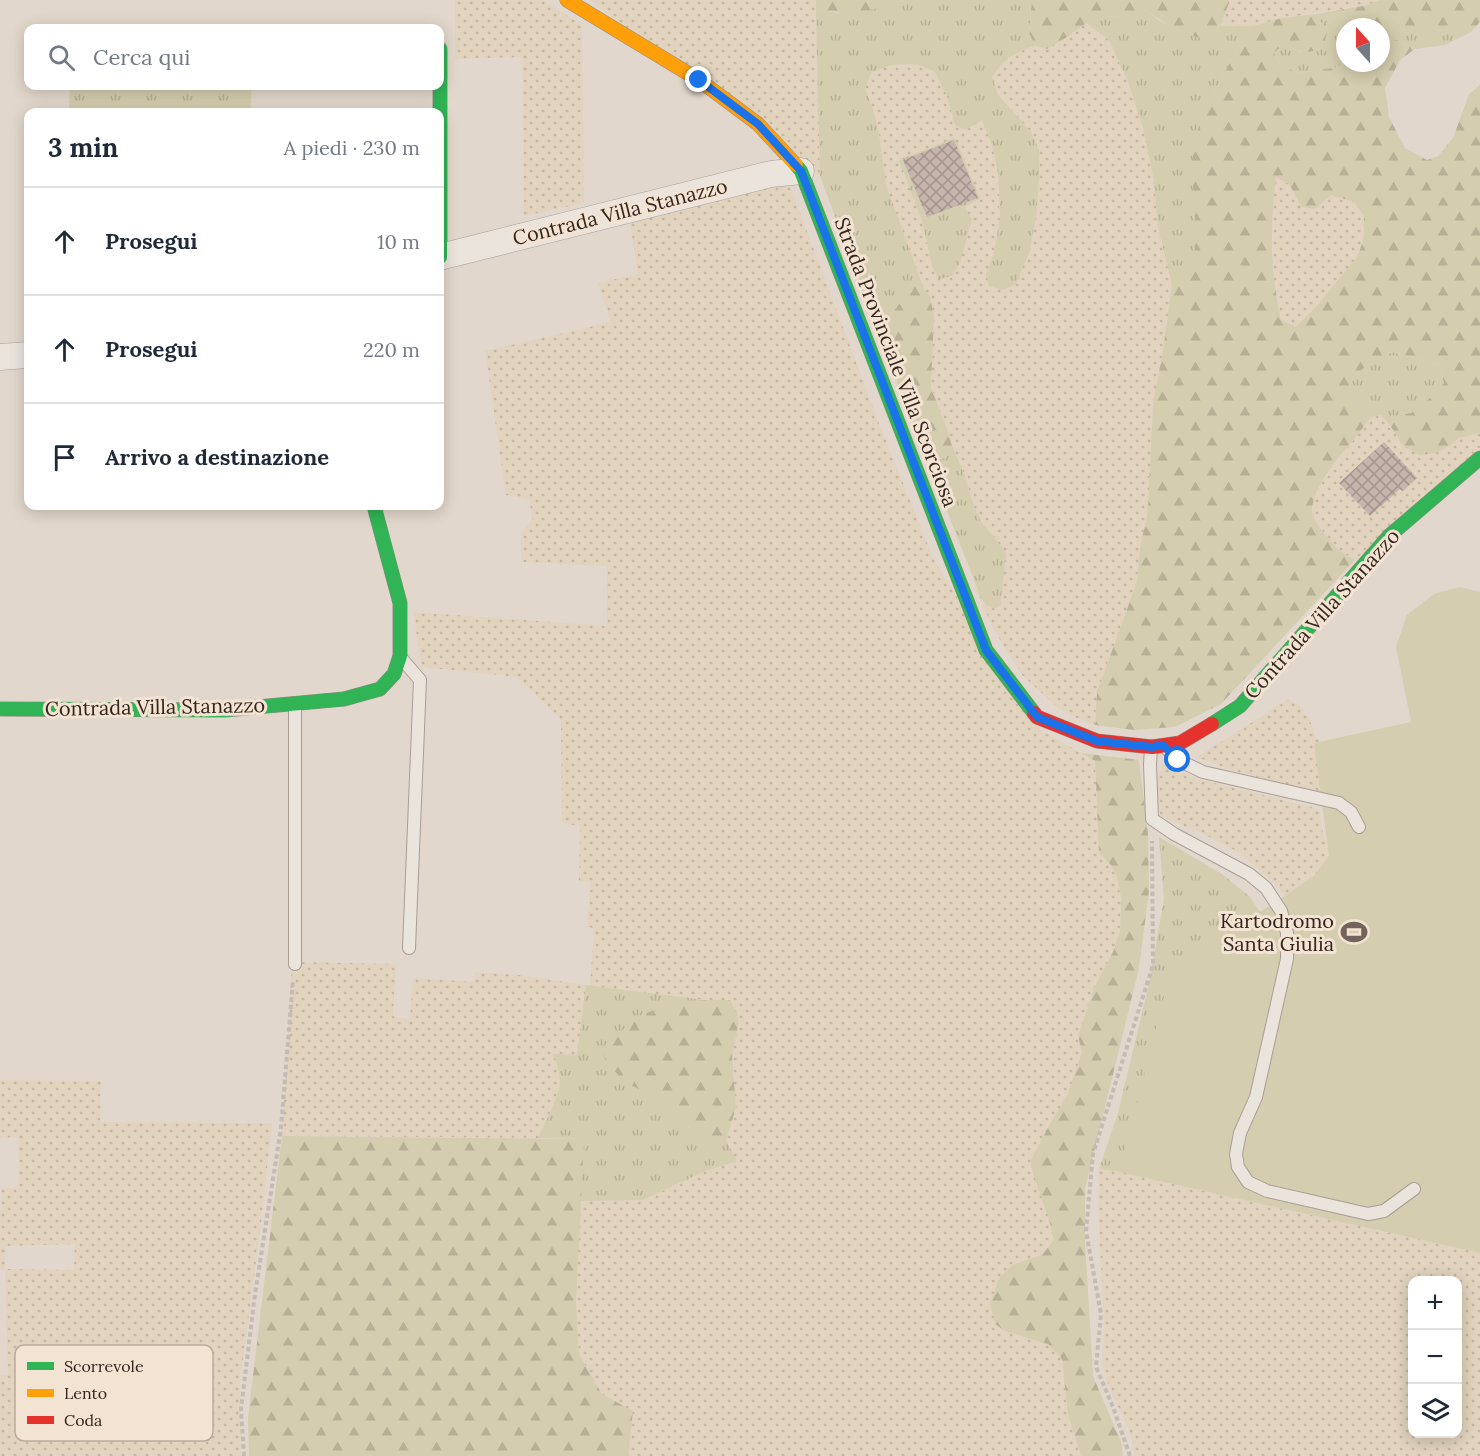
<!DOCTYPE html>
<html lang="it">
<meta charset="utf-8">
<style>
body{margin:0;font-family:Lora,serif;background:#f6f6f7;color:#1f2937}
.controls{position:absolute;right:18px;bottom:18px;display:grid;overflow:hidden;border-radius:12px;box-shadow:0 3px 15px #0003}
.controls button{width:54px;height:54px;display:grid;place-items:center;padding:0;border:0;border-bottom:2px solid #e0e1e3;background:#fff;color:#1f2937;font:30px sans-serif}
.compass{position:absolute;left:1336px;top:18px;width:54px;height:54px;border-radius:50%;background:#fff;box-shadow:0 3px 15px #0003;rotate:339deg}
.stop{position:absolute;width:18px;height:18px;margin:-14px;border:4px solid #1a73e8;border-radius:50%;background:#fff}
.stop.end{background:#1a73e8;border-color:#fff;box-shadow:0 2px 6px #0008}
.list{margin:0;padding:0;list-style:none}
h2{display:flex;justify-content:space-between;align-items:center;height:78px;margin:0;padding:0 24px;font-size:26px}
h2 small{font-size:20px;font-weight:400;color:#747a83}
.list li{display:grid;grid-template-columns:39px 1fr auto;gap:18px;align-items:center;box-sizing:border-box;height:108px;padding:0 24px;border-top:2px solid #e0e1e3}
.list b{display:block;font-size:22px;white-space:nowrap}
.list em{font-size:20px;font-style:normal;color:#747a83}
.icon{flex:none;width:33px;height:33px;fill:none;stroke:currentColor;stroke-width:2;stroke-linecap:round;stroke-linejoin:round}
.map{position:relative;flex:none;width:1480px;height:1456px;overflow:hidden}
.search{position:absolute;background:#fff;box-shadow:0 3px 15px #0003;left:24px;top:24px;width:420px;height:66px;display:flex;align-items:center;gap:15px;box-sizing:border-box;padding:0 21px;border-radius:12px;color:#747a83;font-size:22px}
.panel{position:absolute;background:#fff;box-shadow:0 3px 15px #0003;left:24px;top:108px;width:420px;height:402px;border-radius:12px}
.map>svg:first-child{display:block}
</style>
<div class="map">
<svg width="1480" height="1456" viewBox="0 0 1480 1456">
<defs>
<pattern id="farmland-dots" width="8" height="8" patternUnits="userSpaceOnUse" patternTransform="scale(1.5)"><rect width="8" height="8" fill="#e1d3bd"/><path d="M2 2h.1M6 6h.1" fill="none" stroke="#c2b5a2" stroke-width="1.8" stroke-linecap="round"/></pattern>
<pattern id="grass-tufts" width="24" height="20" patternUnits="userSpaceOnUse" patternTransform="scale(1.5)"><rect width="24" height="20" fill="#d4cdaf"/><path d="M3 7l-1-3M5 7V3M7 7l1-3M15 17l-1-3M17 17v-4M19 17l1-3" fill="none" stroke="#b7b096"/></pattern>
<pattern id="forest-firs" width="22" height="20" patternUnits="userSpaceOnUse" patternTransform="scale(1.5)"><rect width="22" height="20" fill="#d4cdaf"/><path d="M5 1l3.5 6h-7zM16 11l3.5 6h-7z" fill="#b7b096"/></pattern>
<pattern id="building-cross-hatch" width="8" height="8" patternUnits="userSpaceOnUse" patternTransform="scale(1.5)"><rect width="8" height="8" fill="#c6b5ad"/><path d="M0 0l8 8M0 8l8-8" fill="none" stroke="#a2938c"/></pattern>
</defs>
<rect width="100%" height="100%" fill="#e2d7cc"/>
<!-- farmland -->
<g fill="url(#farmland-dots)" fill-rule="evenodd">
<path d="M 455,0 L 542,0 L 582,25 L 584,203 L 524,216 L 522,57 L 455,59 Z"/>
<path d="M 590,0 L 816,0 L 820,176 Z"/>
<path d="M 1229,0 L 1380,0 L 1363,6 L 1282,18 L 1253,26 L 1220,26 L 1229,3 Z"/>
<path d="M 1086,23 L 1109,40 L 1129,84 L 1144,131 L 1154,182 L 1158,227 L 1172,285 L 1163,350 L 1153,404 L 1148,509 L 1140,549 L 1137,582 L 1097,692 L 1095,725 L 1069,715 L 1057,707 L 1022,675 L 994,630 L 975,588 L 990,533 L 980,520 L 973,503 L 963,471 L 952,446 L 949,435 L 931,387 L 934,316 L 930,297 L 923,287 L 886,185 L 879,134 L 865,88 L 871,73 L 891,65 L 916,64 L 935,72 L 947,96 L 955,125 L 965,130 L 982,119 L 993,148 L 998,173 L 1000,218 L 994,253 L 986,275 L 1029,253 L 1036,217 L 1039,180 L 1039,150 L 1031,132 L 998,95 L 992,77 L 1003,61 L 1014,54 L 1035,45 L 1047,48 L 1067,37 ZM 899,160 L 980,198 L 964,207 L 932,266 L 922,221 Z"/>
<path d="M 1276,177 L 1289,184 L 1294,194 L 1315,209 L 1331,195 L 1354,202 L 1364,216 L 1364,236 L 1358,256 L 1316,307 L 1296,327 L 1281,320 L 1274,281 L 1272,226 L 1273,202 Z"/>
<path d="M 789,183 L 880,426 L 934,560 L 1040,730 L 1095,761 L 1099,853 L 1112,866 L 1117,877 L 1121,898 L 1120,931 L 1113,952 L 1095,986 L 1078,1036 L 1082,1052 L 1068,1094 L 1051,1122 L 1045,1205 L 1051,1224 L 1054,1240 L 1042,1255 L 1014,1264 L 1000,1277 L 990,1303 L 1030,1338 L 1048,1344 L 1062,1359 L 1068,1414 L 1081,1456 L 628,1456 L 632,1411 L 602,1394 L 579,1354 L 576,1302 L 580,1201 L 643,1200 L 703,1172 L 737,1161 L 726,1140 L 736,1108 L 732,1056 L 738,1026 L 730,1000 L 705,1000 L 590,986 L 594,928 L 587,927 L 591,882 L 579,881 L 580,826 L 562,823 L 561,720 L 517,677 L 422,667 L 413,612 L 607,626 L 607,566 L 521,562 L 521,534 L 532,520 L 530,500 L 506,495 L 485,351 L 611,322 L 598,283 L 638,274 L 630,222 Z"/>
<path d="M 1380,415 L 1385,419 L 1403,445 L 1448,447 L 1459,438 L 1480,433 L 1480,448 L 1355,560 L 1339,550 L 1329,540 L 1312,515 L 1314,499 L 1321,484 L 1334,465 L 1370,418 Z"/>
<path d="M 1289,699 L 1302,708 L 1309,718 L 1316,737 L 1323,742 L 1342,789 L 1315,792 L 1231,770 L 1197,757 Z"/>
<path d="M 1164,764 L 1194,778 L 1319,809 L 1324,840 L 1327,840 L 1329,856 L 1315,875 L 1285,896 L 1277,885 L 1240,853 L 1202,833 L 1185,827 L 1161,815 L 1155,803 L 1155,789 L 1157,778 Z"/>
<path d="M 292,962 L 396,964 L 393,1016 L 410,1020 L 413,978 L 474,982 L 475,972 L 519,975 L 586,985 L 577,1055 L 560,1073 L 559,1088 L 555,1102 L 538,1138 L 282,1136 Z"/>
<path d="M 0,1080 L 101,1081 L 100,1122 L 272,1123 L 259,1241 L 240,1380 L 241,1456 L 0,1456 L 0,1375 L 8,1375 L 5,1270 L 0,1270 L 0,1210 L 2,1210 L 1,1188 L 19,1188 L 18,1137 L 0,1138 ZM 75,1244 L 74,1270 L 5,1269 L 6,1246 Z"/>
<path d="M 1099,1169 L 1120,1172 L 1480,1253 L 1480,1456 L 1135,1456 L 1129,1429 L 1109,1388 L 1102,1363 L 1104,1321 L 1098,1209 ZM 1412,1280 L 1458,1280 L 1458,1434 L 1412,1434 Z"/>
</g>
<!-- grass -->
<g fill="url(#grass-tufts)">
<path d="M 901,0 L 1032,0 L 1029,32 L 1035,45 C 1011,55 1007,56 992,77 L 998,95 L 1031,132 L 1039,150 L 1039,180 L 1036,217 L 1029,253 L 1016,284 L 1002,290 L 989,286 L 986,275 L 994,253 L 1000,218 L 998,173 L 993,148 L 982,120 L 965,130 L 955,125 L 947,96 L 935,72 L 917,64 L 891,65 L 871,73 L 865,88 L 874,113 L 879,134 L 886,185 L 917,270 L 907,294 L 889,317 L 880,338 L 820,176 L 816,9 L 837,13 L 896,2 Z"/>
<path d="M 1350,8 L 1355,27 L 1345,27 L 1345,61 L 1338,67 L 1300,73 L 1281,66 L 1274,53 L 1284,44 L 1301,52 L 1327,32 L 1316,14 Z"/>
<path d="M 1145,10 L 1160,21 L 1199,38 L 1220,26 L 1253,26 L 1238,47 L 1212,97 L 1196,217 L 1196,251 L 1172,285 L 1158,227 L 1154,182 L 1144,131 L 1129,84 L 1109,40 L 1086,23 L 1105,17 L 1134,15 Z"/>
<path d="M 1459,27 L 1471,32 L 1445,45 L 1415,49 L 1397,40 L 1381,43 L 1381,29 L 1395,29 L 1415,32 Z"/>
<path d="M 70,86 L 252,86 L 250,112 L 69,112 Z"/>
<path d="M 955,138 L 980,199 L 964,207 L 972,219 L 960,262 L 952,276 L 939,279 L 932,266 L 922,221 L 899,160 Z"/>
<path d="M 1393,352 L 1440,365 L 1444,383 L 1434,395 L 1411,413 L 1399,415 L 1391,427 L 1385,419 L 1380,415 L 1370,418 L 1349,394 L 1352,378 L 1371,362 Z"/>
<path d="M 952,446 L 963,471 L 973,503 L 980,520 L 1002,547 L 1006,555 L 1000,606 L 995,608 L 987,605 L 981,598 L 928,462 L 945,458 Z"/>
<path d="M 1159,837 L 1222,874 L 1250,897 L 1271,928 L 1234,1197 L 1120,1172 L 1099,1169 L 1118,1113 L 1148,988 L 1164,899 Z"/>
<path d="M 586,985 L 705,1000 L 666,1007 L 624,1080 L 666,1104 L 697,1135 L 712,1146 L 726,1140 L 737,1161 L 703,1172 L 643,1200 L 580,1201 L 584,1139 L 538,1138 C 546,1120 564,1091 559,1071 C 558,1066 555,1059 552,1054 L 577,1055 Z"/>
</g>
<!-- forest -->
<g fill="url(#forest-firs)" fill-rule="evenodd">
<path d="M 816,0 L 901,0 C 871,13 848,15 816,9 Z"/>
<path d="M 1032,0 L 1229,0 L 1229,3 L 1220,26 L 1199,38 C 1179,31 1162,22 1145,10 L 1134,15 L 1105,17 L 1086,23 L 1067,37 L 1047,49 L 1035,45 L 1029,33 Z"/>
<path d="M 1380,0 L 1480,0 L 1480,22 L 1471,32 C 1449,24 1436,32 1414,32 C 1402,31 1394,29 1381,29 L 1381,27 L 1355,27 L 1350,8 L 1363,6 Z"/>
<path d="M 1316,14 L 1327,32 L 1324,44 C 1308,57 1301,52 1284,44 L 1274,53 L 1281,66 L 1300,73 L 1338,67 L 1345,61 L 1345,63 L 1381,63 L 1381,43 L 1397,40 L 1415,49 L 1400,60 L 1385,88 L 1389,117 L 1405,148 L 1427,160 L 1438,156 L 1453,138 L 1469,94 L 1480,85 L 1480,433 L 1459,438 L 1448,447 L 1436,453 L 1419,455 L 1403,445 L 1391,427 L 1399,415 L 1411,413 L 1434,395 L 1444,383 L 1440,365 L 1393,352 L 1371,362 L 1352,378 L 1349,394 L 1370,418 C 1354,442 1311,483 1312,512 C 1313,521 1332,544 1339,550 C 1344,554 1350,557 1355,560 L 1221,704 L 1175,727 L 1134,730 L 1095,725 L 1097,692 L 1137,582 L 1140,549 L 1148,509 L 1153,404 L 1163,350 L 1172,285 L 1196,251 L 1196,217 L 1191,169 L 1196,137 L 1212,97 L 1238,47 L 1253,26 L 1282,18 ZM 1276,177 L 1289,184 L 1302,207 L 1315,209 L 1331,195 L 1354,202 L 1364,216 L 1364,236 L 1358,256 L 1316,307 L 1296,327 L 1281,320 C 1270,273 1270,225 1276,177 Z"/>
<path d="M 917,270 L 923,287 L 930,297 L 934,316 L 931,387 L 949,435 L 952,446 L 945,458 L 928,462 L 880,338 L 889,317 L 907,294 Z"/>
<path d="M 1081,753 L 1139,760 L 1148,834 L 1149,891 L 1139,968 L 1085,1189 L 1085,1242 L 1093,1376 L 1121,1442 L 1123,1456 L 1081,1456 L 1068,1414 L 1062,1359 L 1048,1344 L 1005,1331 L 995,1324 L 990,1303 L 1000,1277 L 1014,1264 L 1042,1255 L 1054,1240 C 1049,1213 1037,1189 1030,1162 L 1051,1122 L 1068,1094 L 1082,1052 L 1078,1036 L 1095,986 L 1113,952 L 1120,931 L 1121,898 L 1117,877 L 1112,866 L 1099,853 L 1095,761 Z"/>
<path d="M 705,1000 L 730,1000 L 738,1015 L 738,1026 L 732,1056 L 736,1108 L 726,1140 L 712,1146 L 697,1135 L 666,1104 L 624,1081 L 607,1063 L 603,1054 C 614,1039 627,1022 644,1014 C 663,1005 685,1003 705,1000 Z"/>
<path d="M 282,1136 L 584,1139 L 576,1302 L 579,1354 L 602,1394 L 633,1411 L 628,1456 L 249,1456 L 248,1417 Z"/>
</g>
<!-- pitch -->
<path fill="#d4cdaf" d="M 1460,587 L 1480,592 L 1480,1253 L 1120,1172 L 1171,968 L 1285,896 L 1315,875 L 1329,856 L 1314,743 L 1411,722 L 1396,647 L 1407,615 L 1434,594 Z"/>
<!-- building -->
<g fill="url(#building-cross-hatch)">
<path d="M 954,140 L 978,198 L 927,217 L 903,160 Z"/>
<path d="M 1384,442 L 1417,478 L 1403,491 L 1400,489 L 1370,516 L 1339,483 Z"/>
</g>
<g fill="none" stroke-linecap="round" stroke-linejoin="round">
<!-- lane casing -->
<g stroke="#a79d95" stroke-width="14">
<g id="lane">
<path d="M 402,659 L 420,680 L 409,948"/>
<path d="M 1151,748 L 1150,764 L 1152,819 L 1174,834 L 1249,874 L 1266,888 L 1281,911 L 1287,933 L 1287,959 L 1256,1097 L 1240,1133 L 1236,1154 L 1238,1167 L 1248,1182 L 1267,1191 L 1368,1214 L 1384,1211 L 1414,1189"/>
<path d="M 1167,749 L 1178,760 L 1203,772 L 1339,803 L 1351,812 L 1359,827"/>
<path d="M 295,964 L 295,705"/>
</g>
</g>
<!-- street casing -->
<g stroke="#a79d95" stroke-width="27">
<g id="street">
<path d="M 440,257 L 771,174 L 801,171"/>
<path d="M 0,357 L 28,355"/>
</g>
</g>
<!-- fast casing -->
<g stroke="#978c85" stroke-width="15">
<g id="fast">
<path d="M 440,49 L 440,257"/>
<path d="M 796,165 L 801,171 L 986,650 L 1034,713"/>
<path d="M 0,709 L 225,710 L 344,699 L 380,689 L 394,674 L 400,656 L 400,603 L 374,506"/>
<path d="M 1212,724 L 1240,706 L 1389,536 L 1480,458"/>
</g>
</g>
<!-- slow casing -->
<g stroke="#978c85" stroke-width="15">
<path id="slow" d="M 567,0 L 699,80 L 758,124 L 796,165"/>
</g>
<!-- jam casing -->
<g stroke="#978c85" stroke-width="15">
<path id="jam" d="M 1034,713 L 1037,717 L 1097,741 L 1152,747 L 1180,743 L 1212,724"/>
</g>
<!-- path -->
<g stroke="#c3bbb4" stroke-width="4" stroke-dasharray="4.5 3" stroke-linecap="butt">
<path d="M 244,1456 L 241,1409 L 255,1294 L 281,1128 L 293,980"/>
<path d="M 1130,1456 L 1113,1407 L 1096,1367 L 1101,1314 L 1086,1231 L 1093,1154 L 1153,965 L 1152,841"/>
</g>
<!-- lane -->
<use href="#lane" stroke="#eae4dd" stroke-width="12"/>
<!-- street -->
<use href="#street" stroke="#eae4dd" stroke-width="26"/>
<!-- fast -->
<use href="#fast" stroke="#30b455" stroke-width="14"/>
<!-- slow -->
<use href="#slow" stroke="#ff9f0a" stroke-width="14"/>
<!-- jam -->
<use href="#jam" stroke="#e5322d" stroke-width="14"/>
</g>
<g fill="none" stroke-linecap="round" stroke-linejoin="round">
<!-- route -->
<path stroke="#1a73e8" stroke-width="8" d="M 699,80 L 758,124 L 801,171 L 986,650 L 1037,717 L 1097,741 L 1152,747 L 1163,745 L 1178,760"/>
</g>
<!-- icons -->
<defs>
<g id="stadium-bare" transform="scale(2.07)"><path d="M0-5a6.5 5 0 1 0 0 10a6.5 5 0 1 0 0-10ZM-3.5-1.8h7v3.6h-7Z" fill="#72635b" stroke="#f3e3d2" stroke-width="2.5" paint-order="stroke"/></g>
</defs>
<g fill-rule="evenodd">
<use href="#stadium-bare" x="1354" y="932"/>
</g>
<g text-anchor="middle" stroke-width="6" stroke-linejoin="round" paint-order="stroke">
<!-- street labels -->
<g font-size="20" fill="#35251e" stroke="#f3e3d2">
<text transform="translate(620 212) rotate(-14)" y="7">Contrada Villa Stanazzo</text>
<text transform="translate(896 362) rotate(69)" y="7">Strada Provinciale Villa Scorciosa</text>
<text transform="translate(1322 614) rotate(-48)" y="7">Contrada Villa Stanazzo</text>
<text transform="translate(155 707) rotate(-1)" y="7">Contrada Villa Stanazzo</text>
</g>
<!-- poi labels -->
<g font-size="20" fill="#35251e" stroke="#f3e3d2" text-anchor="end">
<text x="1334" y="928">Kartodromo<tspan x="1334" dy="23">Santa Giulia</tspan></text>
</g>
</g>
<!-- legend -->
<rect x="15" y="1345" width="198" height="96" rx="9" fill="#f3e3d2" stroke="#baaa9c" stroke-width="1.5"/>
<rect x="27" y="1362" width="27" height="8" fill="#30b455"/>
<rect x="27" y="1389" width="27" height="8" fill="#ff9f0a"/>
<rect x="27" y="1416" width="27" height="8" fill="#e5322d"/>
<g font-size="16" fill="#35251e">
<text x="64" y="1372">Scorrevole</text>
<text x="64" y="1399">Lento</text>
<text x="64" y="1426">Coda</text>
</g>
</svg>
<div class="controls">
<button>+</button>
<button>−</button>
<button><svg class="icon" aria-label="layers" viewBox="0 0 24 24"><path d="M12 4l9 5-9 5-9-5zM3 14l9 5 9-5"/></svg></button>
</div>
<svg class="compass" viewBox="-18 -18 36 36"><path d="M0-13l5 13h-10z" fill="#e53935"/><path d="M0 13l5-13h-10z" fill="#747a83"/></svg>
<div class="stop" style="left:1178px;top:760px"></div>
<div class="stop end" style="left:699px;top:80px"></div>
<div class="search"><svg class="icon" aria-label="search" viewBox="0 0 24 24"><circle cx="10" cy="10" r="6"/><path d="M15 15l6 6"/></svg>Cerca qui</div>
<section class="panel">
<h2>3 min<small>A piedi · 230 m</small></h2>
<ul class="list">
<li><svg class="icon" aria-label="ahead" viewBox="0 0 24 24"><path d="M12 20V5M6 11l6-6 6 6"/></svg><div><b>Prosegui</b></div><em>10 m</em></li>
<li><svg class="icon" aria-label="ahead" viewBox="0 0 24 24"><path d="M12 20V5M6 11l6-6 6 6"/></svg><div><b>Prosegui</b></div><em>220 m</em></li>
<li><svg class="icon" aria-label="arrive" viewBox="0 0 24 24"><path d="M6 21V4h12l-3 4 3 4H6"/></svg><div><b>Arrivo a destinazione</b></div></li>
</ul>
</section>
</div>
